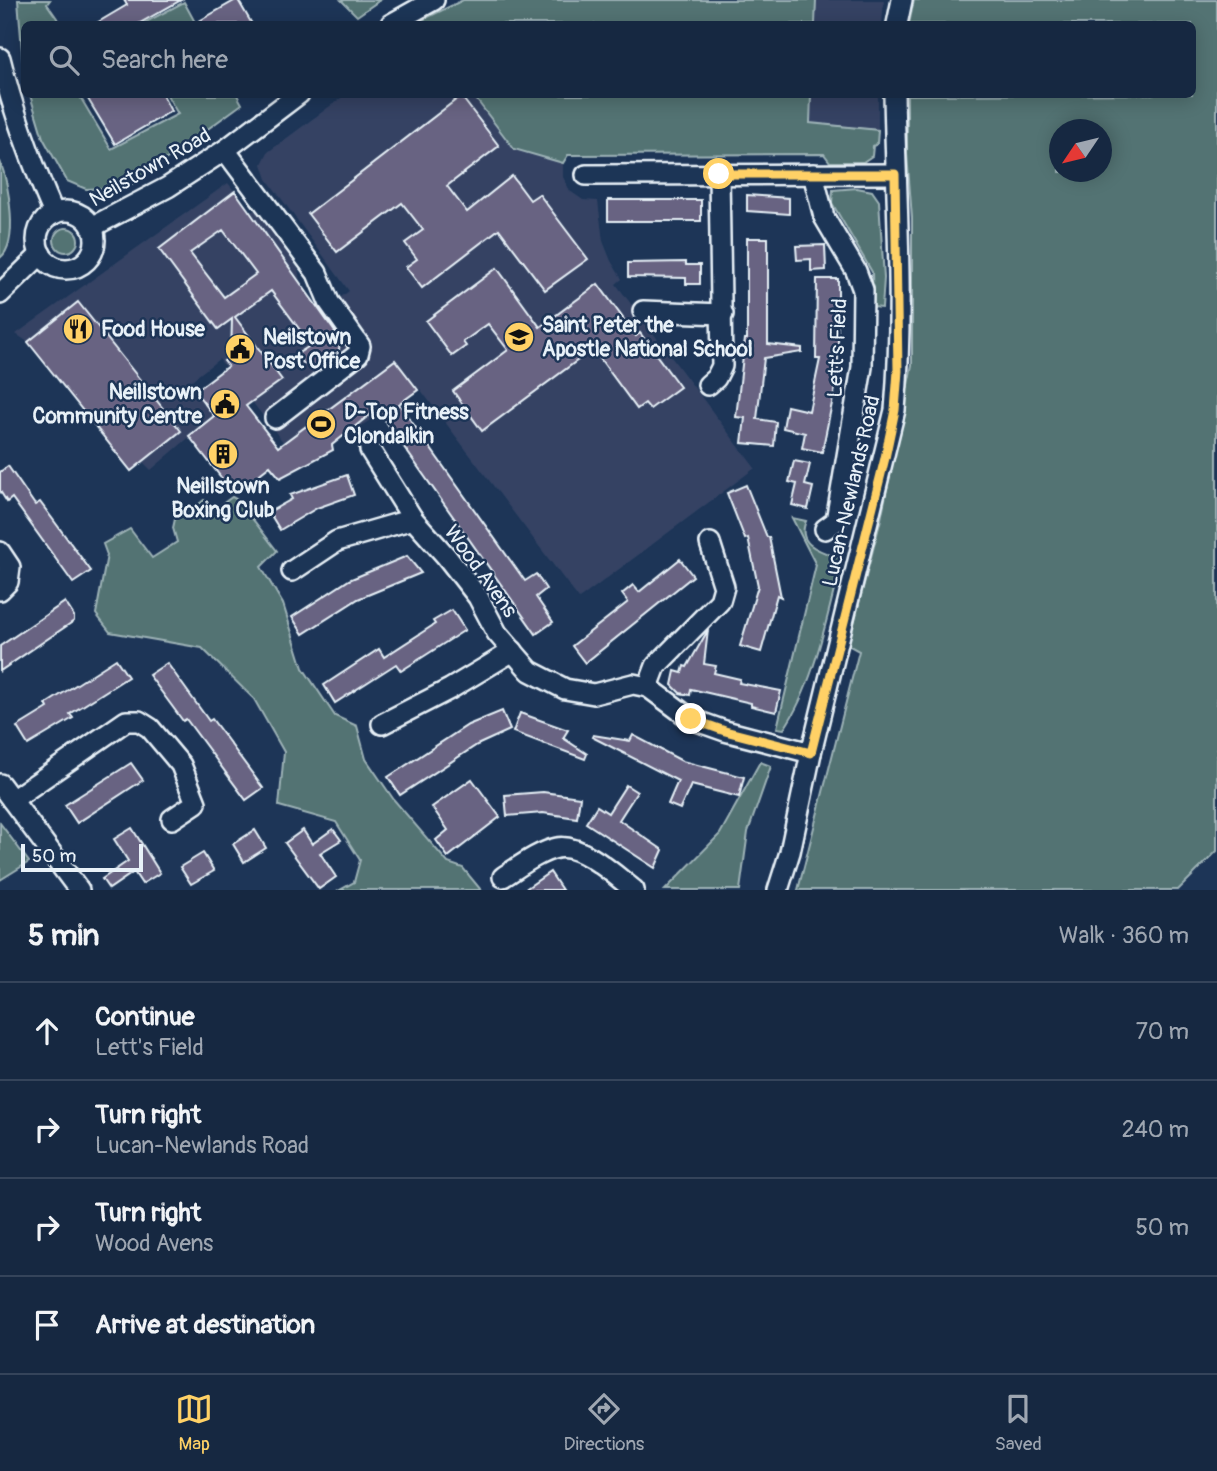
<!DOCTYPE html>
<meta charset="utf-8">
<style>
body{margin:0;font-family:Pangolin,sans-serif;background:#23344c;color:#f1f3f6}
.compass{position:absolute;left:1049px;top:119px;width:63px;height:63px;border-radius:50%;background:#162841;box-shadow:0 4px 18px #0003;rotate:235deg}
.scale{position:absolute;left:21px;bottom:18px;width:122px;box-sizing:border-box;padding-left:7px;border:4px solid #e8f1f8;border-top:0;font-size:19px;line-height:24px;white-space:nowrap;color:#e8f1f8;-webkit-text-stroke:5px #1d3557;paint-order:stroke}
.stop{position:absolute;width:21px;height:21px;margin:-16px;border:5px solid #ffd166;border-radius:50%;background:#fff}
.stop.end{background:#ffd166;border-color:#fff;box-shadow:0 2px 7px #0008}
.list{margin:0;padding:0;list-style:none}
h2{display:flex;justify-content:space-between;align-items:center;height:91px;margin:0;padding:0 28px;font-size:30px}
h2 small{font-size:23px;font-weight:400;color:#9ea6b1}
.list li{display:grid;grid-template-columns:46px 1fr auto;gap:21px;align-items:center;box-sizing:border-box;height:98px;padding:0 28px;border-top:2px solid #35445a}
.list b{display:block;font-size:26px;white-space:nowrap}
.list p{margin:0;font-size:23px;white-space:nowrap;color:#9ea6b1}
.list em{font-size:23px;font-style:normal;color:#9ea6b1}
.icon{flex:none;width:38px;height:38px;fill:none;stroke:currentColor;stroke-width:2;stroke-linecap:round;stroke-linejoin:round}
.map{position:relative;flex:none;width:1217px;height:890px;overflow:hidden}
.search{position:absolute;background:#162841;box-shadow:0 4px 18px #0003;left:21px;right:21px;top:21px;height:77px;display:flex;align-items:center;gap:18px;box-sizing:border-box;padding:0 24px;border-radius:10px;color:#9ea6b1;font-size:26px}
.sheet{height:483px;background:#162841}
nav{display:flex;justify-content:space-around;align-items:center;box-sizing:border-box;height:98px;border-top:2px solid #35445a;background:#162841;font-size:19px;color:#9ea6b1}
nav a{display:grid;justify-items:center;gap:4px}
nav .on{color:#ffd166}
.map>svg:first-child{display:block}
</style>
<div class="map">
<svg width="1217" height="890" viewBox="0 0 1217 890">
<rect width="100%" height="100%" fill="#1d3557"/>
<filter id="ink" filterUnits="userSpaceOnUse"><feTurbulence type="fractalNoise" baseFrequency=".0143" numOctaves="2"/><feDisplacementMap in="SourceGraphic" scale="14" xChannelSelector="R" yChannelSelector="G"/><feConvolveMatrix kernelMatrix="1 2 1 2 8 2 1 2 1" color-interpolation-filters="sRGB"/></filter>
<g filter="url(#ink)">
<!-- built -->
<g fill="#344364">
<path d="M 816,0 L 884,0 L 882,24 L 815,24 Z"/>
<path d="M 345,95 L 473,95 L 514,149 L 563,163 L 563,177 L 570,191 L 583,200 L 598,201 L 603,241 L 611,261 L 622,279 L 616,284 L 755,468 L 579,599 L 420,389 L 300,464 L 219,359 L 188,383 L 214,416 L 151,470 L 143,462 L 131,471 L 28,342 L 16,334 L 228,183 L 251,212 L 256,209 L 298,268 L 300,282 L 334,327 L 348,317 L 337,300 L 349,291 L 267,179 L 262,164 L 268,152 Z"/>
<path d="M 811,95 L 878,95 L 878,130 L 809,123 Z"/>
</g>
<!-- green -->
<g fill="#527373" stroke="#9db2b6" stroke-width="2" fill-rule="evenodd">
<path d="M 18,0 L 50,0 L 47,4 L 61,24 L 24,24 L 24,75 Z"/>
<path d="M 341,0 L 380,0 L 357,16 Z"/>
<path d="M 463,0 L 816,0 L 815,24 L 422,24 L 420,21 Z"/>
<path d="M 914,0 L 1217,0 L 1217,851 L 1178,890 L 798,890 L 859,651 L 848,645 L 881,519 L 912,365 L 912,218 L 907,154 L 907,95 L 1192,94 L 1192,24 L 909,24 ZM 1060,130 L 1102,130 L 1102,172 L 1060,172 Z"/>
<path d="M 184,2 L 196,24 L 142,24 Z"/>
<path d="M 30,95 L 79,95 L 111,149 L 178,114 L 167,95 L 237,95 L 242,104 L 128,187 L 86,189 L 67,181 L 43,138 Z"/>
<path d="M 473,95 L 811,95 L 810,123 L 878,130 L 877,144 L 873,146 L 872,156 L 863,162 L 830,162 L 824,154 L 568,155 L 563,163 L 514,149 Z"/>
<path d="M 0,161 C 8,182 20,243 0,258 Z"/>
<path d="M 857,188 L 872,191 L 879,201 L 884,278 L 882,308 L 873,307 L 872,272 L 832,203 L 833,190 Z"/>
<circle cx="66" cy="240" r="12"/>
<path d="M 232,497 L 238,500 L 277,551 L 261,567 L 283,604 L 303,668 L 335,716 L 357,726 L 366,759 L 394,800 L 448,863 L 463,868 L 481,890 L 340,890 L 354,882 L 360,860 L 336,822 L 279,806 L 284,752 L 254,699 L 202,648 L 110,632 L 96,614 L 107,555 L 103,544 L 130,529 L 152,558 L 177,542 L 173,528 L 175,519 L 191,507 L 193,509 L 204,500 L 218,507 Z"/>
<path d="M 792,518 L 806,521 C 795,546 823,552 842,559 C 827,614 816,682 784,729 L 777,728 L 816,565 Z"/>
<path d="M 760,762 L 771,766 L 748,832 L 740,890 L 665,890 L 720,834 Z"/>
<path d="M 0,823 L 29,862 L 0,880 Z"/>
</g>
<!-- building -->
<g fill="#686482" stroke="#e8f1f8" stroke-width="2" fill-rule="evenodd">
<path d="M 124,0 L 181,0 L 138,24 L 95,24 L 127,5 Z"/>
<path d="M 236,0 L 238,0 L 252,24 L 194,24 Z"/>
<path d="M 85,94 L 162,94 L 171,111 L 115,144 Z"/>
<path d="M 461,96 L 499,146 L 447,186 L 467,212 L 512,176 L 530,200 L 539,194 L 588,259 L 545,290 L 499,229 L 422,288 L 406,267 L 417,259 L 405,243 L 423,230 L 402,203 L 337,252 L 308,214 Z"/>
<path d="M 235,191 L 340,339 L 339,350 L 319,366 L 304,364 L 297,354 L 311,345 L 271,291 L 235,317 L 282,380 L 246,406 L 278,447 L 395,360 L 418,390 L 399,404 L 525,581 L 536,574 L 546,589 L 536,597 L 553,622 L 536,634 L 377,409 L 332,445 L 333,450 L 280,478 L 270,466 L 234,494 L 189,436 L 214,416 L 195,391 L 228,366 L 224,361 L 231,356 L 232,319 L 218,329 L 159,249 ZM 223,230 L 256,274 L 224,297 L 190,253 Z"/>
<path d="M 747,195 L 789,198 L 789,214 L 747,211 Z"/>
<rect x="608" y="200" width="93" height="21"/>
<path d="M 747,238 L 768,238 L 768,344 L 802,348 L 802,352 L 764,358 L 757,419 L 776,422 L 774,446 L 742,443 L 745,418 L 736,417 L 745,339 L 747,339 Z"/>
<path d="M 825,245 L 826,270 L 811,271 L 811,259 L 797,260 L 796,246 Z"/>
<path d="M 686,262 L 686,265 L 700,265 L 700,284 L 686,284 L 686,278 L 628,277 L 628,263 Z"/>
<path d="M 497,268 L 540,327 L 598,284 L 636,336 L 640,333 L 680,387 L 650,409 L 645,403 L 637,409 L 593,349 L 482,431 L 453,391 L 508,350 L 488,324 L 463,342 L 466,346 L 452,356 L 426,321 Z"/>
<path d="M 817,279 L 838,279 L 838,374 L 822,452 L 802,448 L 805,433 L 783,428 L 787,406 L 809,411 L 820,359 L 816,359 Z"/>
<path d="M 78,302 L 181,431 L 131,471 L 28,342 Z"/>
<path d="M 794,461 L 810,464 L 805,485 L 813,487 L 808,509 L 792,505 L 797,484 L 789,482 Z"/>
<path d="M 8,466 L 35,505 L 40,502 L 91,571 L 73,583 L 12,498 L 7,502 L 0,491 L 0,472 Z"/>
<path d="M 347,475 L 354,495 L 317,508 L 280,530 L 269,512 L 292,499 L 290,495 Z"/>
<path d="M 746,485 L 767,537 L 769,537 L 781,597 L 777,595 L 761,652 L 740,646 L 758,586 L 748,538 L 745,539 L 727,493 Z"/>
<path d="M 407,556 L 421,573 L 358,599 L 303,634 L 292,617 L 349,580 Z"/>
<path d="M 680,559 L 693,576 L 585,663 L 572,646 L 628,602 L 622,594 L 633,585 L 639,592 Z"/>
<path d="M 65,602 L 74,616 L 74,621 L 0,671 L 0,646 Z"/>
<path d="M 452,610 L 465,630 L 401,671 L 396,664 L 335,703 L 324,685 L 379,649 L 384,657 L 435,624 L 433,621 Z"/>
<path d="M 708,630 L 704,664 L 716,666 L 714,673 L 740,679 L 739,683 L 781,691 L 776,712 L 751,706 L 751,703 L 691,689 L 690,695 L 680,693 L 672,685 L 675,671 L 682,673 L 684,666 L 687,667 Z"/>
<path d="M 116,659 L 128,677 L 70,714 L 73,718 L 28,745 L 17,727 L 48,708 L 46,704 Z"/>
<path d="M 167,663 L 209,721 L 212,719 L 263,788 L 246,800 L 186,719 L 183,721 L 149,675 Z"/>
<path d="M 502,711 L 510,730 L 477,745 L 400,795 L 388,777 L 468,725 Z"/>
<path d="M 520,713 L 568,730 L 563,738 L 587,754 L 585,759 L 513,732 Z"/>
<path d="M 593,735 L 630,741 L 633,735 L 682,761 L 744,777 L 739,797 L 691,785 L 680,809 L 668,804 L 678,781 L 592,737 Z"/>
<path d="M 131,763 L 143,780 L 77,823 L 65,805 Z"/>
<path d="M 472,779 L 500,817 L 448,857 L 436,840 L 448,830 L 432,807 Z"/>
<path d="M 626,785 L 637,792 L 619,820 L 663,850 L 655,868 L 586,823 L 597,806 L 608,813 Z"/>
<path d="M 543,792 L 580,797 L 577,818 L 543,813 L 507,816 L 505,795 Z"/>
<path d="M 132,828 L 160,873 L 142,884 L 134,872 L 109,889 L 102,879 L 128,861 L 114,839 Z"/>
<path d="M 333,829 L 341,840 L 320,853 L 336,877 L 319,889 L 285,843 L 303,830 L 312,844 Z"/>
<path d="M 255,830 L 266,848 L 244,862 L 233,844 Z"/>
<path d="M 203,853 L 214,871 L 191,884 L 180,867 Z"/>
<path d="M 550,872 L 562,890 L 524,890 Z"/>
</g>
<g fill="none" stroke-linecap="round" stroke-linejoin="round">
<!-- minor casing -->
<g stroke="#e8f1f8" stroke-width="24">
<g id="minor">
<path d="M 391,24 L 434,0"/>
<path d="M 897,24 L 902,0"/>
<path d="M 0,58 C 13,112 32,163 54,214"/>
<path d="M 225,150 L 317,273 L 329,302 L 360,346 L 358,354 L 275,418"/>
<path d="M 813,174 L 824,217 L 856,271 L 863,290 L 862,367 L 836,521 L 825,529"/>
<path d="M 586,175 L 895,174"/>
<circle cx="66" cy="240" r="29"/>
<path d="M 92,227 L 168,187 L 225,150 L 299,94"/>
<path d="M 0,294 L 41,254"/>
<path d="M 643,311 L 723,314"/>
<path d="M 708,385 L 716,378 L 722,366 L 719,174"/>
<path d="M 370,450 L 413,519 L 446,556 L 478,597 L 497,633 L 530,671 L 565,689 L 594,694 L 633,684 L 648,687 L 691,719 L 725,731 L 811,753"/>
<path d="M 0,552 L 10,567 L 8,582 L 0,590"/>
<path d="M 292,571 L 337,541 L 413,519"/>
<path d="M 648,687 L 656,666 L 720,601 L 724,587 L 710,543"/>
<path d="M 382,724 L 450,689 L 513,651"/>
<path d="M 0,784 L 79,890"/>
<path d="M 12,800 L 126,721 L 139,721 L 150,728 L 181,765 L 196,803 L 172,819"/>
<path d="M 503,877 C 519,867 538,852 557,848 C 581,843 616,876 634,890"/>
<path d="M 778,890 L 790,852 L 811,753 L 895,410 C 904,306 896,200 894,94"/>
</g>
</g>
<!-- minor -->
<use href="#minor" stroke="#1d3557" stroke-width="19"/>
</g>
</g>
<g fill="none" stroke-linecap="round" stroke-linejoin="round" filter="url(#ink)">
<!-- route -->
<path stroke="#ffd166" stroke-width="9" d="M 691,719 L 725,731 L 811,753 L 885,458 L 895,410 L 898,371 L 895,174 L 719,174"/>
</g>
<!-- icons -->
<defs>
<g id="restaurant-disc" transform="scale(1.575)"><circle r="9.5" fill="#ffd166" stroke="#1d3557"/><path d="M-5-6h1v4h1v-4h1v4h1v-4h1v5L-1.5 .5V6h-2V.5L-5-1ZM5-6V6H3V1.5H1.5Q1.5-4 5-6Z" fill="#111"/></g>
<g id="school-disc" transform="scale(1.575)"><circle r="9.5" fill="#ffd166" stroke="#1d3557"/><path d="M0-5L7-2L0 1L-7-2ZM-4 1L0 2.5L4 1V4Q0 6-4 4Z" fill="#111"/></g>
<g id="civic-disc" transform="scale(1.575)"><circle r="9.5" fill="#ffd166" stroke="#1d3557"/><path d="M-.6-6.5H3V-4.5H.6V-3L4-1V1h2V6H-6V1h2V-1L-.6-3ZM-1.2 2.5V6h2.4V2.5Z" fill="#111"/></g>
<g id="stadium-disc" transform="scale(1.575)"><circle r="9.5" fill="#ffd166" stroke="#1d3557"/><path d="M0-5a6.5 5 0 1 0 0 10a6.5 5 0 1 0 0-10ZM-3.5-1.8h7v3.6h-7Z" fill="#111"/></g>
<g id="building-disc" transform="scale(1.575)"><circle r="9.5" fill="#ffd166" stroke="#1d3557"/><path d="M-4-6H4V6H1V3H-1V6H-4ZM-2.5-4.3h1.7v1.8h-1.7ZM.8-4.3h1.7v1.8H.8ZM-2.5-1h1.7V.8h-1.7ZM.8-1h1.7V.8H.8Z" fill="#111"/></g>
</defs>
<g fill-rule="evenodd">
<use href="#restaurant-disc" x="78" y="329"/>
<use href="#school-disc" x="519" y="337"/>
<use href="#civic-disc" x="240" y="349"/>
<use href="#civic-disc" x="225" y="404"/>
<use href="#stadium-disc" x="321" y="424"/>
<use href="#building-disc" x="223" y="454"/>
</g>
<g text-anchor="middle" stroke-width="5" stroke-linejoin="round" paint-order="stroke">
<!-- street labels -->
<g font-size="21" fill="#e8f1f8" stroke="#1d3557">
<text transform="translate(150 167) rotate(-30)" y="7">Neilstown Road</text>
<text transform="translate(837 348) rotate(-87)" y="7">Lett's Field</text>
<text transform="translate(851 491) rotate(-77)" y="7">Lucan-Newlands Road</text>
<text transform="translate(481 571) rotate(54)" y="7">Wood Avens</text>
</g>
<!-- poi labels -->
<g font-size="21" font-weight="bold" fill="#e8f1f8" stroke="#1d3557" text-anchor="start">
<text x="542" y="332">Saint Peter the<tspan x="542" dy="24">Apostle National School</tspan></text>
<text x="101" y="336">Food House</text>
<text x="263" y="344">Neilstown<tspan x="263" dy="24">Post Office</tspan></text>
<text x="202" y="399" text-anchor="end">Neillstown<tspan x="202" dy="24">Community Centre</tspan></text>
<text x="344" y="419">D-Top Fitness<tspan x="344" dy="24">Clondalkin</tspan></text>
<text x="223" y="493" text-anchor="middle">Neillstown<tspan x="223" dy="24">Boxing Club</tspan></text>
</g>
</g>
</svg>
<svg class="compass" viewBox="-18 -18 36 36"><path d="M0-13l5 13h-10z" fill="#e53935"/><path d="M0 13l5-13h-10z" fill="#9ea6b1"/></svg>
<div class="scale">50 m</div>
<div class="stop" style="left:719px;top:174px"></div>
<div class="stop end" style="left:691px;top:719px"></div>
<div class="search"><svg class="icon" aria-label="search" viewBox="0 0 24 24"><circle cx="10" cy="10" r="6"/><path d="M15 15l6 6"/></svg>Search here</div>
</div>
<section class="sheet">
<h2>5 min<small>Walk · 360 m</small></h2>
<ul class="list">
<li><svg class="icon" aria-label="ahead" viewBox="0 0 24 24"><path d="M12 20V5M6 11l6-6 6 6"/></svg><div><b>Continue</b><p>Lett's Field</p></div><em>70 m</em></li>
<li><svg class="icon" aria-label="right" viewBox="0 0 24 24"><path d="M7 20v-9h11M14 6l5 5-5 5"/></svg><div><b>Turn right</b><p>Lucan-Newlands Road</p></div><em>240 m</em></li>
<li><svg class="icon" aria-label="right" viewBox="0 0 24 24"><path d="M7 20v-9h11M14 6l5 5-5 5"/></svg><div><b>Turn right</b><p>Wood Avens</p></div><em>50 m</em></li>
<li><svg class="icon" aria-label="arrive" viewBox="0 0 24 24"><path d="M6 21V4h12l-3 4 3 4H6"/></svg><div><b>Arrive at destination</b></div></li>
</ul>
</section>
<nav>
<a class="on"><svg class="icon" aria-label="map" viewBox="0 0 24 24"><path d="M3 6l6-2 6 2 6-2v14l-6 2-6-2-6 2zM9 4v14M15 6v14"/></svg>Map</a>
<a><svg class="icon" aria-label="directions" viewBox="0 0 24 24"><path d="M12 3l9 9-9 9-9-9zM9 14v-3h6M13 9l2 2-2 2"/></svg>Directions</a>
<a><svg class="icon" aria-label="saved" viewBox="0 0 24 24"><path d="M7 4h10v16l-5-4-5 4z"/></svg>Saved</a>
</nav>
